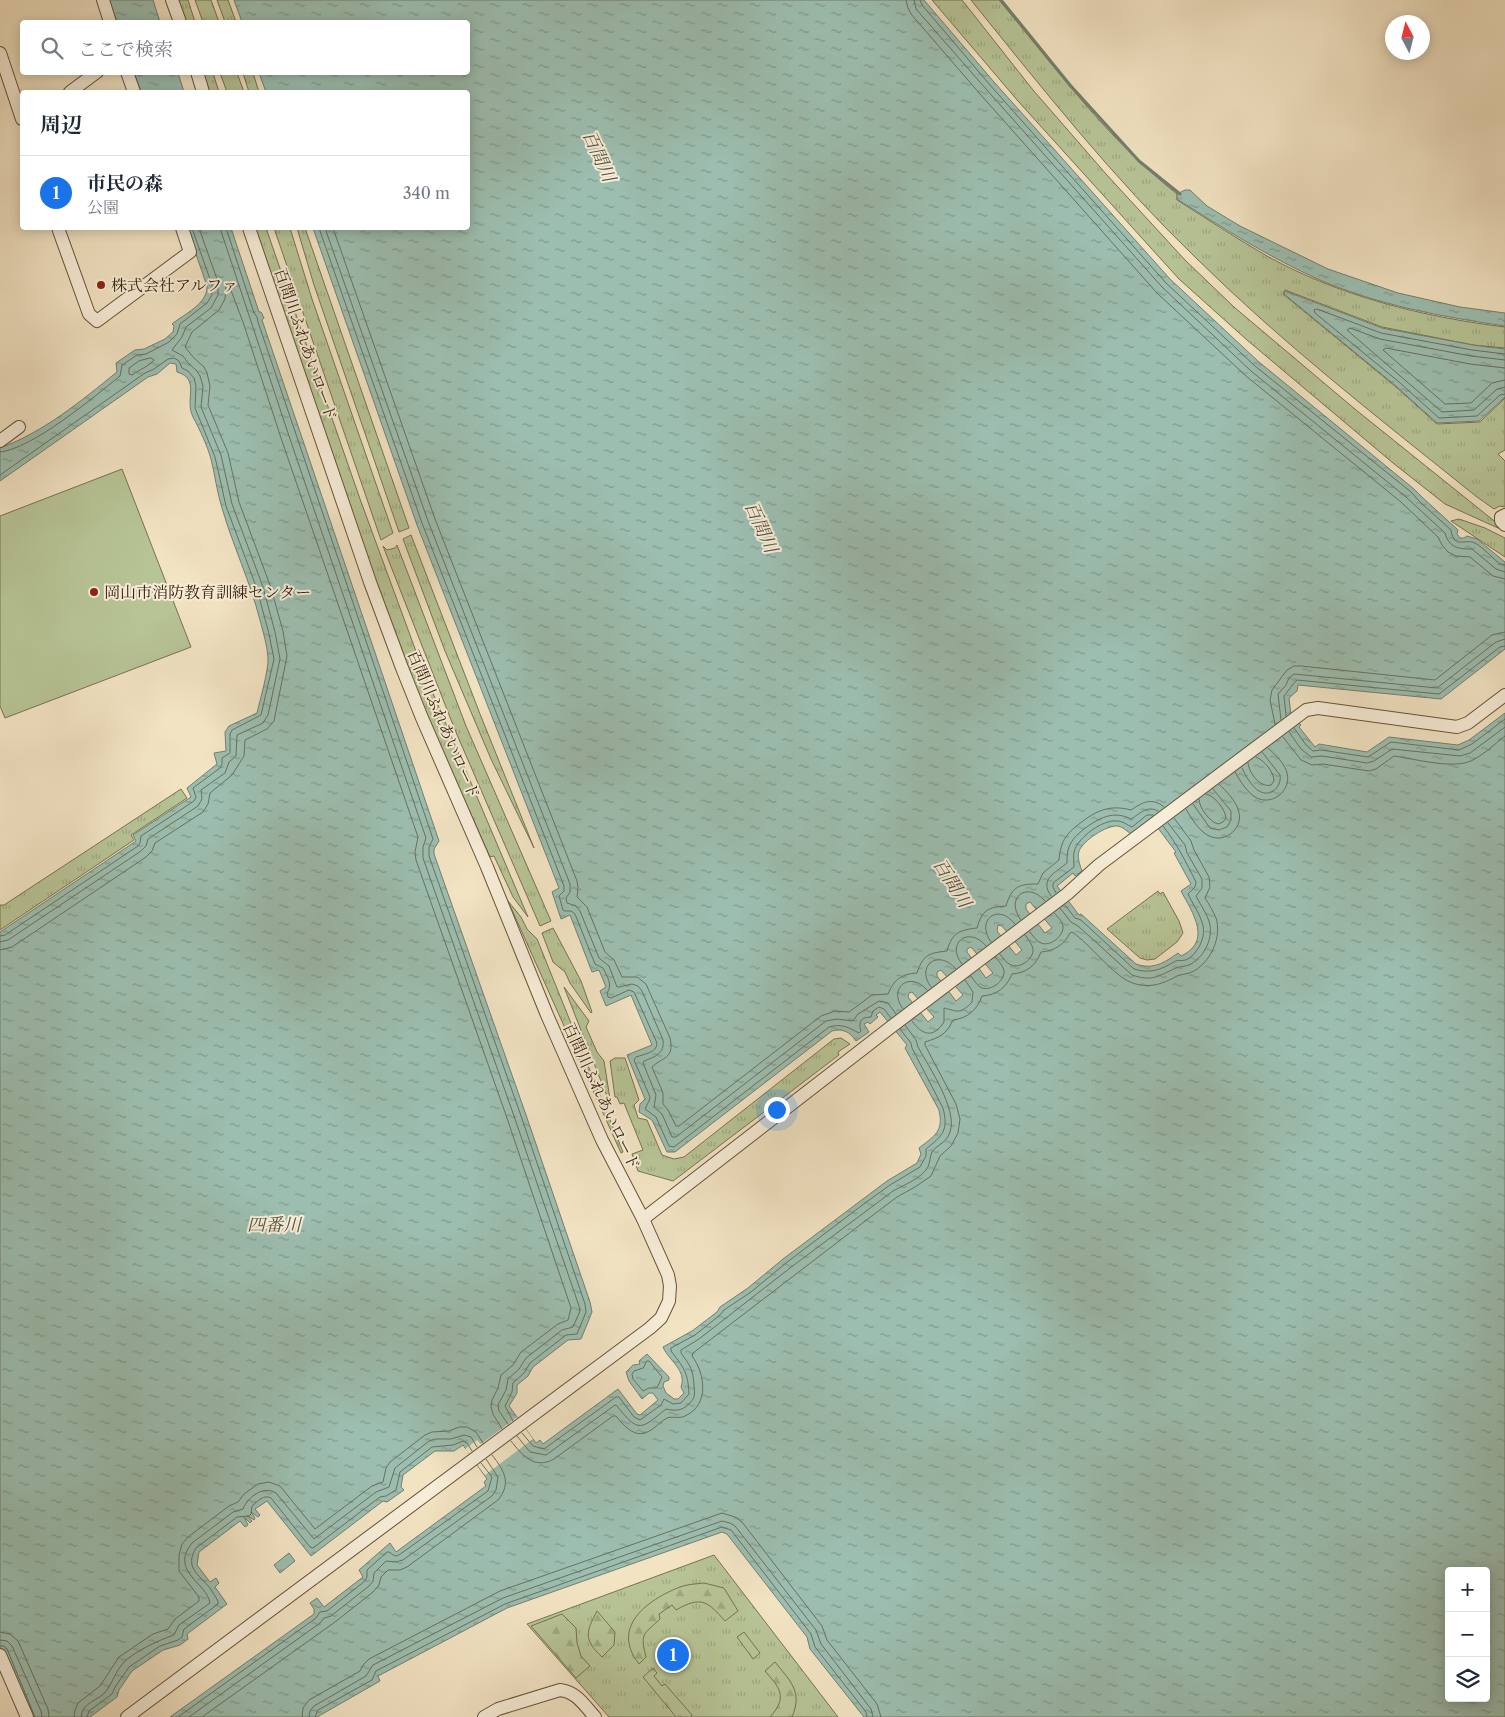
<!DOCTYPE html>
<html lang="ja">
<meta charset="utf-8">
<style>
body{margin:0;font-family:"Libre Caslon Text","Noto Serif JP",serif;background:#f6f6f7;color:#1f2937}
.controls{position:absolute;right:15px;bottom:15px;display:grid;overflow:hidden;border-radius:5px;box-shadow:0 2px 12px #0003}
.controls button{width:45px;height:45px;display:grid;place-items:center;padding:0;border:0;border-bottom:1px solid #e0e1e3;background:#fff;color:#1f2937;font:25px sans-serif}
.compass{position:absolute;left:1385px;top:15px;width:45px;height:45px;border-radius:50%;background:#fff;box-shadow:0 2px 12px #0003;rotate:353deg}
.you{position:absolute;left:776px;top:1109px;width:18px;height:18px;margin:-12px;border:4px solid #fff;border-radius:50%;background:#1a73e8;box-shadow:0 0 0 8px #1a73e833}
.badge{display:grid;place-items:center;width:32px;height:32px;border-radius:50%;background:#1a73e8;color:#fff;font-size:16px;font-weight:700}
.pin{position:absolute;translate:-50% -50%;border:2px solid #fff;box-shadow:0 1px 5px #0006}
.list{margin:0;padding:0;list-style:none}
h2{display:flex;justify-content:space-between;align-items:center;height:65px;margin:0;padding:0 20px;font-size:21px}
h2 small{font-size:16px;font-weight:400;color:#747a83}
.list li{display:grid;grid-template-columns:32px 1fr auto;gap:15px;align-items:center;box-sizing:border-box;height:75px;padding:0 20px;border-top:1px solid #e0e1e3}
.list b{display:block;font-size:19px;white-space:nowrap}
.list p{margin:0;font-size:16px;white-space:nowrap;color:#747a83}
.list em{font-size:16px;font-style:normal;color:#747a83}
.icon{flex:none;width:28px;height:28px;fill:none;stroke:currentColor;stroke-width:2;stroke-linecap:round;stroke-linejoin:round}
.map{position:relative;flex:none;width:1505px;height:1717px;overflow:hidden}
.search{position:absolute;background:#fff;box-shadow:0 2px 12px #0003;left:20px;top:20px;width:450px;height:55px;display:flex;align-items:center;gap:12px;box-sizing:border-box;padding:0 18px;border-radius:5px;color:#747a83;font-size:19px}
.panel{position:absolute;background:#fff;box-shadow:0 2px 12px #0003;left:20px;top:90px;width:450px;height:140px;border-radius:5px}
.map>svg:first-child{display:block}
</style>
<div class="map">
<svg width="1505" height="1717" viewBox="0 0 1505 1717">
<defs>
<pattern id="grass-tufts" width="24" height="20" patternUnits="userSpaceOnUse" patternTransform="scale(1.25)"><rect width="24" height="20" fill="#b7c496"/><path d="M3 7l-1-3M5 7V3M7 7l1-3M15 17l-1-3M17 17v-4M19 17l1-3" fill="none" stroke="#9ea880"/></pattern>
<pattern id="forest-firs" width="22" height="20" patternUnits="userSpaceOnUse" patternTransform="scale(1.25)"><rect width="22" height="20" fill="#b7c496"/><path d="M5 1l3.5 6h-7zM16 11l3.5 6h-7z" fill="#9ea880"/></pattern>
<pattern id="water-ripples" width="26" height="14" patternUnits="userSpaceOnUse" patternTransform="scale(1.25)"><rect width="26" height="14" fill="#9cbeb0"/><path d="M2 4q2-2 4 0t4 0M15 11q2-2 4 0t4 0" fill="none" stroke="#809a8d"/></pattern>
</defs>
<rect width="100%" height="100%" fill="#f2e3c3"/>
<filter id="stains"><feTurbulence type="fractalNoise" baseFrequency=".004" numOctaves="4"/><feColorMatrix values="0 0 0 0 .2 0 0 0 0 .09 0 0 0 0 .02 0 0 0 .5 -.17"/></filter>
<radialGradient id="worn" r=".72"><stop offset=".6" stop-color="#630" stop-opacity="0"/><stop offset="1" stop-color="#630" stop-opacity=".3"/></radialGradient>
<!-- grass -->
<g fill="url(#grass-tufts)" stroke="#787250">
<path d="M 176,0 L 188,0 L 195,22 L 183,22 Z"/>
<path d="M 195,0 L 211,0 L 219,22 L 203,22 Z"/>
<path d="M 217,0 L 228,0 L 236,22 L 225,22 Z"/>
<path d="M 932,0 L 962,0 L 1033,90 L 1106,174 L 1185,260 L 1234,307 L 1356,410 L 1503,528 L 1498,528 L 1445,504 L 1393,463 L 1247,340 L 1179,279 L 1018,101 Z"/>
<path d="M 971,0 L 999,0 C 1055,67 1108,140 1177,194 L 1177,200 C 1207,219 1236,238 1267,256 C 1339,296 1423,317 1505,327 L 1505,348 L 1473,345 L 1382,327 L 1285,290 L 1283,294 L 1396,387 L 1437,424 L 1480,422 L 1505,398 L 1505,450 L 1498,454 L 1505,461 L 1505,507 L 1500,506 L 1494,509 L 1477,497 C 1381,420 1283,344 1195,257 C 1113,178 1042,88 971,0 Z"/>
<path d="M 200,73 L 213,73 L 219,92 L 207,92 Z"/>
<path d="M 220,73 L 237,73 L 244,92 L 227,92 Z"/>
<path d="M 243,73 L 253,73 L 259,92 L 249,92 Z"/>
<path d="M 253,228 L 266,228 L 360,499 L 421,665 L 528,917 L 513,897 L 494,856 L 490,857 L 429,720 L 388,620 Z"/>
<path d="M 274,228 L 290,228 L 312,299 L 393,533 L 381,540 Z"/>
<path d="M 297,228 L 305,228 L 409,528 L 399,532 L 314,285 Z"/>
<path d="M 1459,519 L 1485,528 L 1505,538 L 1505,557 L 1451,521 Z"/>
<path d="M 411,535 L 480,714 L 534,848 L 491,759 L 445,651 L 403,539 Z"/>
<path d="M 397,545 L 466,726 L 551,921 L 540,926 L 455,730 L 383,546 L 387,550 L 395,548 Z"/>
<path d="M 181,789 L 187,798 L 131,835 L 134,840 L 0,930 L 0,905 L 4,905 Z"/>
<path d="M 1158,891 L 1160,894 L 1163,892 L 1179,921 L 1183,933 L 1177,942 L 1155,959 L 1147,960 L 1140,958 L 1107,929 Z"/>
<path d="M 508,901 L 521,917 L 527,929 L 537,939 L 623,1152 L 621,1153 Z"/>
<path d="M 553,928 L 581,981 L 592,1012 L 591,1013 L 570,983 L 565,972 L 553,962 L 542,933 Z"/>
<path d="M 564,987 L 589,1021 L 586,1027 L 597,1052 L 604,1061 L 610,1099 L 608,1099 Z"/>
<path d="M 841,1038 L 850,1044 L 838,1052 L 839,1055 L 681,1175 L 673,1181 L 638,1171 L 632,1154 L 643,1150 L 624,1103 L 620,1104 L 617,1097 L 615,1097 L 610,1061 L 615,1058 L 625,1058 L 639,1100 L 634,1105 L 638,1118 L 647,1120 L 662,1155 L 674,1159 L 684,1157 L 834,1039 Z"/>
<path d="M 714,1555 L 838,1717 L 609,1717 L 527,1624 Z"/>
</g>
<!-- forest -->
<g fill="url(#forest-firs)" stroke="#787250">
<path d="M 704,1583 L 724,1588 L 738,1611 L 725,1621 C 708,1602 702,1595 676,1610 L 672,1605 L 659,1614 L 660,1619 C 643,1635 640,1633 646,1657 L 639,1664 C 610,1627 647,1600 680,1587 C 688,1584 696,1584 704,1583 Z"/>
<path d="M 597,1611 L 615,1632 L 614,1645 L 602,1657 C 583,1639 586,1632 597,1611 Z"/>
<path d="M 562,1614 L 576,1628 L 577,1643 L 581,1656 L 590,1666 L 576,1678 L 531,1626 Z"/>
<path d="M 744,1632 L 760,1653 L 753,1659 L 737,1637 Z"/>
<path d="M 775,1662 C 790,1681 803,1691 792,1717 L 770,1717 C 788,1697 780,1688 765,1671 Z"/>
<path d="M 653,1668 L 657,1673 L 654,1676 L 662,1686 L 665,1684 L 692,1715 L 691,1717 L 676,1717 L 643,1677 Z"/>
</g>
<!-- pitch -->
<path fill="#b7c496" stroke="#787250" d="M 122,469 L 191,647 L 5,718 L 0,706 L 0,516 Z"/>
<!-- water -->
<g fill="url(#water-ripples)" stroke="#747f6e" fill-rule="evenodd">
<path d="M 109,0 L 153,0 L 160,22 L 117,22 Z"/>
<path d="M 234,0 L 924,0 L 994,82 L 1170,279 L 1259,362 L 1414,489 L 1423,498 L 1458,530 L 1457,534 L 1460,538 L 1464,538 L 1467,536 L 1477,539 L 1505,562 L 1505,649 L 1441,699 L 1298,685 L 1297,691 L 1289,698 L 1291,715 L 1301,725 L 1299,727 L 1315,747 L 1319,744 L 1367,752 L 1389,737 L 1458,745 L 1469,740 L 1505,713 L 1505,1717 L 864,1717 L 810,1649 L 807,1637 L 727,1534 L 722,1532 L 507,1608 L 378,1676 L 380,1681 L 317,1717 L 170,1717 L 314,1614 L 314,1609 L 310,1603 L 317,1598 L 324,1607 L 363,1577 L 359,1570 L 390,1543 L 396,1552 L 486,1486 L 484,1482 L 487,1479 L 463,1445 L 454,1451 L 435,1451 L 403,1475 L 401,1487 L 404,1490 L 387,1502 L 383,1501 L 311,1556 L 267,1501 L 255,1509 L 260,1515 L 258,1517 L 251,1512 L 255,1518 L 254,1520 L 247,1515 L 252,1521 L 250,1523 L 244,1517 L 248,1525 L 245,1527 L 240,1521 L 199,1552 L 197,1565 L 210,1582 L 216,1578 L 219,1583 L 215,1587 L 227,1604 L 187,1634 L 188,1639 L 180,1645 L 163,1650 L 132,1671 L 119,1690 L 117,1697 L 90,1717 L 31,1717 L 0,1646 L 0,932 L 136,841 L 133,835 L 191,797 L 187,788 L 217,764 L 214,753 L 226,751 L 225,732 L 229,726 L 257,713 C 260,700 269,669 268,657 C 267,644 263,632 260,620 C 250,581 233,546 222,508 C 217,492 215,475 211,459 C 207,445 200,430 193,417 C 184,399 201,379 177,372 L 176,364 L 170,363 L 157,374 L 148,377 L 0,481 L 0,448 C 44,432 81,401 117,372 L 116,363 L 135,350 L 144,349 L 165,339 L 173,332 L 174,326 L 172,324 C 184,314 208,304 207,286 L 187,228 L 231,228 L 259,312 L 261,312 L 264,318 L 262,320 L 439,841 L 434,849 L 434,854 L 525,1112 L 590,1302 L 592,1312 L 581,1339 L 568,1340 L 533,1367 L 528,1376 L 517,1385 L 517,1393 L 509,1406 L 536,1443 L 540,1440 L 543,1444 L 618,1389 L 637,1414 L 640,1415 L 658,1400 L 653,1393 L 649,1393 L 642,1399 L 629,1381 L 626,1372 L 633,1365 L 640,1364 L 639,1361 L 647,1354 L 669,1377 L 669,1380 L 664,1382 L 663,1386 L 666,1393 L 674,1399 L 678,1399 L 684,1393 L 681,1387 C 687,1370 669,1361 663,1347 L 692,1331 L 717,1312 L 720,1307 L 748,1288 L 783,1259 L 887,1181 L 917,1163 L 921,1154 L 919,1148 C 934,1136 944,1132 939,1110 L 905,1048 L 907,1045 L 880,1012 L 876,1015 L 878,1017 L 870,1024 L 868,1022 L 864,1024 L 869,1032 L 856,1041 C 850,1032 843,1028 832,1031 L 675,1152 L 667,1152 L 652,1120 L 639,1112 L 640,1104 L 645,1099 L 627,1055 L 652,1045 L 631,995 L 606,1006 L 600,991 L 606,987 L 599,970 L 592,972 L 570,915 L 561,919 L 552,892 L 559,888 L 417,525 L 313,228 L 468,228 L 468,92 L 266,92 L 259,73 L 468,72 L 468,22 L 242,22 ZM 1151,819 L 1176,852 L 1174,853 L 1191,884 L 1181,891 C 1192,912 1213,941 1181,956 L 1178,953 C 1164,963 1153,970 1136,964 L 1081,914 L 1079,915 L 1057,886 L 1073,873 L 1075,876 L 1082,871 C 1080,865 1077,858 1079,851 C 1083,841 1106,825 1118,826 C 1123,827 1127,831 1131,834 ZM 1030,902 L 1052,928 L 1045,933 L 1026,909 L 1026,904 ZM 998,925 L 1002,926 L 1022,950 L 1016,955 L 997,931 ZM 971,947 L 993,973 L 986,978 L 967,952 L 967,949 ZM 941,970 L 963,995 L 956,1001 L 937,976 L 937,972 ZM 912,992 L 934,1017 L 928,1022 L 908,997 L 909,993 ZM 1449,1571 L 1486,1571 L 1486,1698 L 1449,1698 Z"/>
<path d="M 134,73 L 178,73 L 184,92 L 141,92 Z"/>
<path d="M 1185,190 L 1190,190 L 1207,206 L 1240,226 L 1328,269 L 1398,293 L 1460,307 L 1505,313 L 1505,326 C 1443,317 1378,305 1320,280 C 1270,258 1223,228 1177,199 L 1177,194 Z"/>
<path d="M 1285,291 L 1382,328 L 1473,345 L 1505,349 L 1505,397 L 1479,421 L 1437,423 L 1396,386 L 1284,294 Z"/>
<path d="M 289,1553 L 295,1561 L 280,1573 L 274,1565 Z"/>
</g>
<!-- pier -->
<path fill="#f2e3c3" d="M 517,1417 L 533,1439 L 485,1475 L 465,1449 L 477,1440 L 481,1444 Z"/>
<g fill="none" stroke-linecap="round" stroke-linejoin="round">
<!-- shore -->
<g stroke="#6a705d" stroke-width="1">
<path d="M 906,0 L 908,8 L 911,14 L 980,94 L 1157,293 L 1246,376 L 1401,502 L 1438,537 L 1442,545 L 1448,552 L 1456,556 L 1470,557 L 1493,576 L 1505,579"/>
<path d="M 914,0 L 916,9 L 986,89 L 1162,287 L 1251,371 L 1406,497 L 1445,533 C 1449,548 1459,549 1472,549 L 1496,569 L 1505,572"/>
<path d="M 920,0 L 922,5 L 990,85 L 1166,283 L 1255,366 L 1411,492 L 1420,502 L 1451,530 C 1454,550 1465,538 1475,543 C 1484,548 1492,558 1500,564 L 1505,565"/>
<path d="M 220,228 L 289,436 L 426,838 L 423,847 L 423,858 L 514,1116 L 579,1306 L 580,1311 L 573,1327 L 562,1330 L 526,1358 L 519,1369 L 508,1379 L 506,1390 L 498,1405 L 499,1411 L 508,1424"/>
<path d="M 226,228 L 254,313 L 257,317 L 258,322 L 433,839 L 429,847 L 429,856 L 520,1113 L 585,1304 L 586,1312 L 577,1334 L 566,1335 L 530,1363 L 524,1373 L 513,1383 L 512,1392 L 505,1406 L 513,1421"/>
<path d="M 319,228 L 422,523 L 564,886 L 564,891 L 559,896 L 563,910 L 565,911 L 571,911 L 575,914 L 595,964 L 603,968 C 607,976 613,985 607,993 L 608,997 L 611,998 L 629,990 L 634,992 L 657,1043 C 657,1053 644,1054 636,1057 L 634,1060 L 650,1097 L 649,1101 L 645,1109 L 656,1117 L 669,1146 L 674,1147 L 829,1027 C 842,1023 849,1028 859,1033 L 861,1031 C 858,1022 861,1017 871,1017 L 873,1011 L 879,1007 L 884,1009 L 891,1018"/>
<path d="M 325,228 L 428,521 L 570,884 L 570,892 L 566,898 L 567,903 L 576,906 L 580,911 L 599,958 L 609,966 L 617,987 L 619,987 L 632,984 L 638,986 L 642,991 L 663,1040 C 665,1054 654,1057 644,1061 L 643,1063 L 656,1095 L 654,1107 L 662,1114 L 672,1137 L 676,1137 L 826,1021 L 837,1019 L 853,1021 L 858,1014 L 879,1001 L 888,1003 L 896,1014"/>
<path d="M 333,228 L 435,519 L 577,881 L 578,888 L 577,897 L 587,907 L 605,952 L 614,960 L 622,977 L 637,977 L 646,984 L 670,1038 C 675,1059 662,1057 652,1067 L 663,1093 L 663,1104 L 668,1110 L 676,1126 L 679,1126 L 821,1016 L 835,1011 L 849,1012 L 872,995 L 888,994 C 894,979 902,974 917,973 C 923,954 930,953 947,951 C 952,933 959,930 977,928 C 982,910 988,907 1006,906 C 1012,886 1019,884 1038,884 L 1043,873 L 1059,860 C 1061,839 1067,833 1083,821 C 1099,809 1112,805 1131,810 C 1143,802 1152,797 1164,807"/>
<path d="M 1505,354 L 1472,350 L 1381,333 L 1317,309 L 1314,310 L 1315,313 L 1399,382 L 1439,418 L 1477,416 L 1500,395 L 1505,394"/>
<path d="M 151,358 L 154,360 C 151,365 137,371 132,375 L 129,374 L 129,368 L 139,361 Z"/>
<path d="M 1505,360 L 1471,356 L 1380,339 L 1350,328 L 1347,330 L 1442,412 L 1474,410 L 1497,389 L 1505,387"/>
<path d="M 1505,368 L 1470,364 L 1386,348 L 1383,350 L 1445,404 L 1471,403 L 1492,383 L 1505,380"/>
<path d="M 0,452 C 32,449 94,397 120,376 L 122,365 L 137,355 L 146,354 L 169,342 L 177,334 L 180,324 L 207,303 L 212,295 L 212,285 L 192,228"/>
<path d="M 0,475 L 145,373 L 154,369 L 168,359 L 174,358 L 179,361 L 182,368 L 188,371 L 194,378 L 196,386 L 195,408 L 215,457 L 226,506 L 257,589 L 269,634 L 274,659 L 261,715 L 232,730 L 230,734 L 230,753 L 222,758 L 222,764 L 220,768 L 193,788 L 196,797 L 194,801 L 141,836 L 140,843 L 138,846 L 5,935 L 0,936"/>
<path d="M 1286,716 L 1284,696 C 1286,694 1295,681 1297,680 L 1439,694 L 1500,647 L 1505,646"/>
<path d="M 1281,720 L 1278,694 L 1286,685 L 1289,678 L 1294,674 L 1437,688 L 1496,642 L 1505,639"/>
<path d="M 1275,724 L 1270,700 L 1272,690 L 1287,670 L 1294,666 L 1301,666 L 1435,680 L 1492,635 L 1505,632"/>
<path d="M 1294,728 L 1306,745 L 1313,751 L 1321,750 L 1368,757 L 1391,742 L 1459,750 L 1472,744 L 1505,719"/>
<path d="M 1289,732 L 1301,749 L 1311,757 L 1322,756 L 1367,763 L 1374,761 L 1392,749 L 1460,756 L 1470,753 L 1505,727"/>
<path d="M 1283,737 L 1301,760 L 1312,765 L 1323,764 L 1369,771 L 1376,769 L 1394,756 C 1416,759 1454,770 1473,760 C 1484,754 1495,744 1505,736"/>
<path d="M 1248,763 C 1249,773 1260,788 1271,785 L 1274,781 C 1274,772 1264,760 1256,757"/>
<path d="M 1242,768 C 1245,775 1252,787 1259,791 C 1271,798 1282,786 1280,775 L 1262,752"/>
<path d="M 1235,772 C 1240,781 1247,792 1255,797 C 1271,807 1292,791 1287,773 C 1285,764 1275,754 1268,748"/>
<path d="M 1199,799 C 1199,808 1210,822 1218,824 L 1223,822 L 1226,818 C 1225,809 1215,796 1206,794"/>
<path d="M 1193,804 L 1210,828 L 1219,830 L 1227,827 L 1231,820 L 1231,811 L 1213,789"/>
<path d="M 1186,809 C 1191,818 1199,831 1209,836 C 1226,844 1245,827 1238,809 C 1235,800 1226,791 1219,784"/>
<path d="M 1056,893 L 1053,887 L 1053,883 L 1074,867 C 1074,862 1073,857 1074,852 C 1077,838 1103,819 1117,821 C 1123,821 1127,825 1132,827 L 1147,815 L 1153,815"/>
<path d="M 1051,896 C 1039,879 1055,873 1067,863 C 1067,858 1067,852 1069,847 C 1072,839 1077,835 1084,829 C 1099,818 1113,810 1131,819 C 1141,813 1147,805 1158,811"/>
<path d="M 1065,905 L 1075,918 L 1081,920 L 1134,969 C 1150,974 1160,970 1174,962 C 1178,959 1182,962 1188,959 C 1199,952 1207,935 1202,922 C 1199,912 1192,903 1188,894 L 1195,887 L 1196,882 C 1186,862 1177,844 1163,826"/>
<path d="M 1060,908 L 1071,922 L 1078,926 L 1132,975 C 1153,982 1158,976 1176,968 C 1180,966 1186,967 1191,964 C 1205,956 1214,937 1209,921 C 1206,912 1200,904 1196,896 L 1202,888 L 1202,879 L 1187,853 L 1185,845 L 1168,823"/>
<path d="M 1021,920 C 1004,898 1027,880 1045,901"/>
<path d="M 1030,932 C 1033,936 1036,941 1041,943 C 1050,947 1064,936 1063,926 C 1062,921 1058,917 1054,913"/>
<path d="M 0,942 L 8,940 L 141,851 L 146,846 L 148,839 L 198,806 L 202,799 L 201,790 L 225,773 L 229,762 L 236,756 L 237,735 L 263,723 L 268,715 L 280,659 L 275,632 L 263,587 L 232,504 L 221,455 L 201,407 L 203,386 L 200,376 L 197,371 L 188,363 L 183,356 L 172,350 L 182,337 L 186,327 L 211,308 L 218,295 L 218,282 L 199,228"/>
<path d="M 991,942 C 975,920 998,902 1015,924"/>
<path d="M 0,950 L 12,947 L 146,857 L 152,851 L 155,843 L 203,812 L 208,804 L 210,793 L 232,775 L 244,756 L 245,740 L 267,729 L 274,721 L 287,656 L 283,631 L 270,585 L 239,502 L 228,453 L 208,405 L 210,386 L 207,373 L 204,367 L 194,358 L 185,347 L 192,332 L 219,310 L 225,299 L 226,286 L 229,285 L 243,322 L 281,438 L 418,837 L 415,852 L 416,860 L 507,1118 L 571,1308 L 568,1320 L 558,1324 L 521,1352 L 513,1365 L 501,1375 L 498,1388 L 492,1400 L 491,1407 L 493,1414 L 502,1429"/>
<path d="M 1000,954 C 1003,958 1006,963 1011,965 C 1020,969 1034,959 1033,949 C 1032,944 1028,939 1025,935"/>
<path d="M 962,964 C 945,943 969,925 986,946"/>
<path d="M 971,976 C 974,980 977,986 982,988 C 991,991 1005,981 1004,971 C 1003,966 999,961 995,957"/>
<path d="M 931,987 C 915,966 938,948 956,969"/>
<path d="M 903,1009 C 887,988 910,970 927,990"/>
<path d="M 912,1021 C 922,1035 933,1039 944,1022 L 944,1008 C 957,1011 960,1015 972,1002 L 973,992 L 965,980"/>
<path d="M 647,1361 L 649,1361 L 662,1377 L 657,1388 L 649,1388 L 643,1391 L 633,1379 L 632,1374 L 634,1371 L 643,1368 Z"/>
<path d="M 522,1433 L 533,1446 L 544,1449 L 616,1397 L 619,1397 L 634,1417 L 640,1420 L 661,1405 L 664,1399 L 673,1404 L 681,1403 L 689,1394 C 688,1372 684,1368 671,1351 L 671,1348 L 695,1335 L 720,1315 L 724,1310 L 751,1292 L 786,1263 L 865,1203 L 890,1185 L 920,1167 L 926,1156 L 926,1149 C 942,1136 949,1131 943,1108 L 912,1048 L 911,1043 L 900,1029"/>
<path d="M 517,1436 L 530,1452 L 546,1455 L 615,1405 L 617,1406 C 639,1434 641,1429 666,1409 C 675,1411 682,1411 689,1404 C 695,1398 695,1395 694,1386 C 693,1369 691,1367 681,1353 L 681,1350 L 699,1339 L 790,1268 L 893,1191 C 904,1185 922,1178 928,1167 C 930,1162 930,1156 932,1152 C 936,1145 946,1144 950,1132 C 958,1110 929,1067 918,1047 L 916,1040 L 905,1025"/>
<path d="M 511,1441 C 522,1455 534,1470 554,1459 L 613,1416 L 616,1416 C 625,1427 636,1440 651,1430 C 656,1427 661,1421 667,1418 C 672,1416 679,1419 685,1416 C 710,1405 705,1373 692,1356 L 693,1353 L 873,1215 L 897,1197 L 915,1187 L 931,1176 L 940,1156 L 951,1146 L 958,1133 L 960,1119 L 956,1104 L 925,1045 L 925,1042 C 940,1037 946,1035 953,1020 C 968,1018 977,1010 982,996 C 997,995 1006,988 1012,974 C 1027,973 1036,965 1041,952 C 1054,951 1064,945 1070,933 L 1072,932 C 1090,944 1112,974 1130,982 C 1147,989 1161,985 1177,976 C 1182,974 1189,974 1194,971 C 1211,961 1222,937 1216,918 C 1213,911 1209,904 1205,898 L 1210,887 L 1209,877 L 1194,850 L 1191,841 L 1174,818"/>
<path d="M 0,1632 L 10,1634 L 18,1641 L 48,1709 L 49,1717"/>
<path d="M 0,1640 L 7,1641 L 12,1646 L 41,1711 L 42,1717"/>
<path d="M 0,1646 L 4,1646 L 7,1649 L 35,1717"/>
<path d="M 74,1717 L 75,1710 L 78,1703 L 100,1686 L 119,1657 L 153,1634 L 168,1629 L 175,1619 L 199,1601 L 199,1597 L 179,1571 L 179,1555 L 182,1544 L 188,1537 L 229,1506 L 238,1502 L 244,1494 L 258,1484 L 269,1482 L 280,1486 L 315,1529 L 372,1486 L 383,1482 L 386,1468 L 390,1462 L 425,1435 L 432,1432 L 449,1431 L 459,1427 L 467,1427 L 476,1432 L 483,1443"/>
<path d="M 81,1717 C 82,1701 100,1701 107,1690 C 113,1681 116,1671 123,1663 C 135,1651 159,1640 174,1635 L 179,1625 L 210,1603 C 207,1583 169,1571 192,1543 L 233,1512 L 243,1509 C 248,1497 263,1485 276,1493 L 314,1539 L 376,1492 L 389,1487 L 395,1468 L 429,1441 L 435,1439 L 451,1439 L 464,1435 L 471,1437 L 477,1447"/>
<path d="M 87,1717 L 89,1711 L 112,1694 L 115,1687 L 129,1667 L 160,1646 L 178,1640 L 182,1637 L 184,1629 L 218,1604 L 218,1601 C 215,1597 213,1592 210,1588 C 199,1575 184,1567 196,1548 L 237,1517 L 249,1516 L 251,1514 L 252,1506 C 258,1501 264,1494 271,1498 L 310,1547 L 313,1548 L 380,1497 L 386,1496 L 396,1490 L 400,1472 L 432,1447 L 453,1445 L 463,1441 L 467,1443 L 472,1451"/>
<path d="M 178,1717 L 316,1618 L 320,1612 L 327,1611 L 365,1581 L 367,1577 L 367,1570 L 387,1552 L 389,1552 L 395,1556 L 399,1555 L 488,1491 L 492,1477 L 481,1463"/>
<path d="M 189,1717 L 320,1623 L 324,1618 L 331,1616 L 369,1586 L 373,1581 L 374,1573 L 386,1561 L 396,1562 L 403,1560 L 492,1496 L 496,1490 L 498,1477 L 486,1459"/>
<path d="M 202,1717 L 335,1622 L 373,1592 L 379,1585 L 381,1577 L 388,1570 L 400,1570 L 407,1567 L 498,1500 C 512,1483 504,1470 492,1455"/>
<path d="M 302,1717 L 303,1708 L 309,1700 L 360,1671 L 364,1664 L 369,1659 L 500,1591 L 722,1513 L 735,1517 L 742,1522 L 822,1626 L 827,1640 L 877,1704 L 881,1717"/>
<path d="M 309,1717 L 310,1711 L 314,1706 L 366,1676 L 373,1665 L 503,1598 L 722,1521 L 730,1523 L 735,1526 L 816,1630 L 821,1644 L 871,1709 L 873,1717"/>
<path d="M 315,1717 L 318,1710 L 372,1680 L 376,1671 L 505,1604 L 722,1527 L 731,1530 L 811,1634 L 815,1647 L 866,1712 L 867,1717"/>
</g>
<!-- stream -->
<path stroke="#747f6e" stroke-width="3" d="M 1001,0 L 1070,85 L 1139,161 L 1180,194"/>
<!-- minor casing -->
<g stroke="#665238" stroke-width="14">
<g id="minor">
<path d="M 103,0 L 110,22"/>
<path d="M 172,0 L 180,22"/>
<path d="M 0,53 L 22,119"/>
<path d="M 127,72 L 134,92"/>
<path d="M 197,72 L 203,92"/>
<path d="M 70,92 L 97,72"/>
<path d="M 58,228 L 89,314 L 97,321 L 190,252 L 182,228"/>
<path d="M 0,441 L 19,427"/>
<path d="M 1505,515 L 1501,517 L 1501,521 L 1505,525"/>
<path d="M 643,1219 L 891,1027 L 1067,894 L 1099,865 L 1306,710 L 1318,708 L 1457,727 L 1468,723 L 1505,695"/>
<path d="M 0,1655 L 27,1717"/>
<path d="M 127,1717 L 650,1328 L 661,1318 L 669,1301 L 670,1286 L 668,1275 L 643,1219 L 602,1140 L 547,1015 L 487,867 L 422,718 L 402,668 L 370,582 L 249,228"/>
<path d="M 484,1717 L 498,1709 L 560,1690 C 577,1692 584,1705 595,1717"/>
</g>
</g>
<!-- minor -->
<use href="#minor" stroke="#f7edd8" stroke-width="12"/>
</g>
<!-- markers -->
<g fill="#8f2418" stroke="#f7edd8" stroke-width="2">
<circle cx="101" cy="285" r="5"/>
<circle cx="94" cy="592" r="5"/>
</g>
<g text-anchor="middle" stroke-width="4" stroke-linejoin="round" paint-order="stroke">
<!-- poi labels -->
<g font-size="16" fill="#38210a" stroke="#f7edd8" text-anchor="start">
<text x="111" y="291">株式会社アルファ</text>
<text x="104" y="598">岡山市消防教育訓練センター</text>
</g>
<!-- street labels -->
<g font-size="16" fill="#38210a" stroke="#f7edd8">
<text transform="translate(306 344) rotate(71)" y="6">百間川ふれあいロード</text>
<text transform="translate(444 724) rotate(67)" y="6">百間川ふれあいロード</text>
<text transform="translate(602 1096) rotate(65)" y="6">百間川ふれあいロード</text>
</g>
<!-- water labels -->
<g font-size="18" font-style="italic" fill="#56503c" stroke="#f7edd8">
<text transform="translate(599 156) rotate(66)" y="6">百間川</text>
<text transform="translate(761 527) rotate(66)" y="6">百間川</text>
<text transform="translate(952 883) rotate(58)" y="6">百間川</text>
<text x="274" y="1231">四番川</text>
</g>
</g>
<rect width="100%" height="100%" filter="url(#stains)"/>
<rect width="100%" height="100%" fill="url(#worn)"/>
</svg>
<div class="controls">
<button>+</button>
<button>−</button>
<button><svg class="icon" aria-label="layers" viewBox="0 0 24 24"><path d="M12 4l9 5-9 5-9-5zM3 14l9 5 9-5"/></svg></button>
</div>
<svg class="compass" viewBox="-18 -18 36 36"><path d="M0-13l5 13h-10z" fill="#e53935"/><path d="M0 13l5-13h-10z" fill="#747a83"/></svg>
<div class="you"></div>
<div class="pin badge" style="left:673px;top:1655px">1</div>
<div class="search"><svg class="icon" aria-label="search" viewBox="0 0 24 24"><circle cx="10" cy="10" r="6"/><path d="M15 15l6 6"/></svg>ここで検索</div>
<section class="panel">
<h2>周辺<small></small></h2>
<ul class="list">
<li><span class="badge">1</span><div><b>市民の森</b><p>公園</p></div><em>340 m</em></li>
</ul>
</section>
</div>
